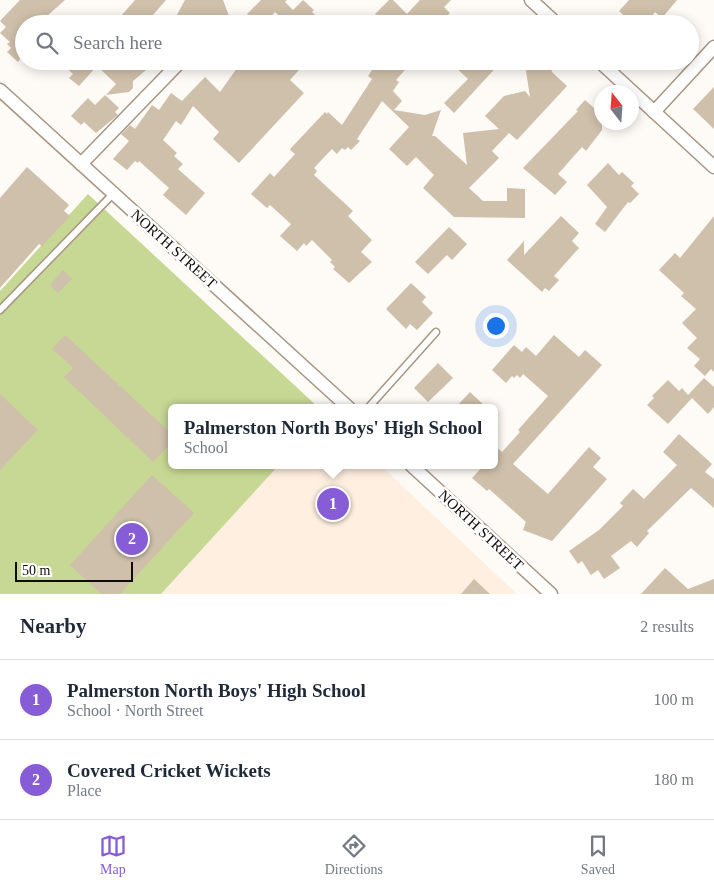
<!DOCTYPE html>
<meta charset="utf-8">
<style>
body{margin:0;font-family:Georgia,serif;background:#f6f6f7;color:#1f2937}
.compass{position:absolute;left:594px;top:85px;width:45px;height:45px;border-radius:50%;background:#fff;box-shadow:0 2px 12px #0003;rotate:343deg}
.scale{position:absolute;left:15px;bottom:12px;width:118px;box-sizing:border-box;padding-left:5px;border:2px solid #110b05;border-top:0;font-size:14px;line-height:18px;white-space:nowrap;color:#110b05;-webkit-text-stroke:4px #fff;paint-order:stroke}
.you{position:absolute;left:495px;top:325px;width:18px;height:18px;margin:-12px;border:4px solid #fff;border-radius:50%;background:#1a73e8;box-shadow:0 0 0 8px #1a73e833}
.badge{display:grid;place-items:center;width:32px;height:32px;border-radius:50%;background:#875dd7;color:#fff;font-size:16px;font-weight:700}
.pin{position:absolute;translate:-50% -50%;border:2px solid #fff;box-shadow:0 1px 5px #0006}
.popup{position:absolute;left:168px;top:404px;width:330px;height:65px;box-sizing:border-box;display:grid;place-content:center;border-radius:8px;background:#fff;filter:drop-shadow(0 1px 4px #0005);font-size:16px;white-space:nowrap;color:#747a83}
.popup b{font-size:19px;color:#1f2937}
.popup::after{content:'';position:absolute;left:50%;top:100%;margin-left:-10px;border:10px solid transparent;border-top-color:#fff}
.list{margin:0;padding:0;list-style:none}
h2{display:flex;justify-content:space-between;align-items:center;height:65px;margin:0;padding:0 20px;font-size:21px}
h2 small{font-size:16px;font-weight:400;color:#747a83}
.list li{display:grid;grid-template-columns:32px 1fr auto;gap:15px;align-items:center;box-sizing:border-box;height:80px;padding:0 20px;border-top:1px solid #e0e1e3}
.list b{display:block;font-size:19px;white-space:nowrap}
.list p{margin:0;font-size:16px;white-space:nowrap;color:#747a83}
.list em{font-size:16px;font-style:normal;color:#747a83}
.icon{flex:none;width:28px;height:28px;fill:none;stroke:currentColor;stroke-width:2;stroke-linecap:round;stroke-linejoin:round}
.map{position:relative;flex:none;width:714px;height:594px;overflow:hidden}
.search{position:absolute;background:#fff;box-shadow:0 2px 12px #0003;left:15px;right:15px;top:15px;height:55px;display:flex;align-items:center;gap:12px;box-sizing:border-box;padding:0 18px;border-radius:28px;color:#747a83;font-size:19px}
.sheet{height:225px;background:#fff}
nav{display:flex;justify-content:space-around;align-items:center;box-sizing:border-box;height:70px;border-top:1px solid #e0e1e3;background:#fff;font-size:14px;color:#747a83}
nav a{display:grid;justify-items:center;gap:2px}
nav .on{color:#875dd7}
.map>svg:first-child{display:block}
</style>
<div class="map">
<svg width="714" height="594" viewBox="0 0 714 594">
<rect width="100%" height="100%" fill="#fefaf6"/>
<!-- built -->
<path fill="#feefe0" d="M 279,465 L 380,465 L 517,594 L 161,594 Z"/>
<!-- green -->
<path fill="#c7d894" d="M 88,194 L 319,408 L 172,408 L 172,465 L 279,465 L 161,594 L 0,594 L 0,291 Z"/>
<!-- building -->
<g fill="#cfc0ab">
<path d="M 20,0 L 65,0 L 38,24 L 24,24 L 24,61 L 21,58 L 18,62 L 7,52 L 11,48 L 7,44 L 10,42 L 0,33 L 6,27 L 0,21 Z"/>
<path d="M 135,0 L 166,0 L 145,24 L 114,24 Z"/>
<path d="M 185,0 L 223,0 L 232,24 L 172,24 Z"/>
<path d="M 261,0 L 287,0 L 285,2 L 293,10 L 303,0 L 314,10 L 312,12 L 325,24 L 280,24 L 283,20 L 275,12 L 264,24 L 256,24 L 247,14 Z"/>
<path d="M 389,0 L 393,0 L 407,14 L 420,0 L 451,0 L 444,7 L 450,13 L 440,24 L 385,24 L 375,14 Z"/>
<path d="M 629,0 L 677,0 L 662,18 L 655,12 L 645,24 L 633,24 L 619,11 Z"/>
<path d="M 58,61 L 157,61 L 133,81 L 133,88 L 129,92 L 106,95 L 116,84 L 97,66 L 79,86 L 69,78 L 73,74 Z"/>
<path d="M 242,61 L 307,61 L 290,80 L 304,93 L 239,163 L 213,139 L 219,132 L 193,106 L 181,125 L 176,121 L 163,140 L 177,153 L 174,156 L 183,164 L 178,169 L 205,193 L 186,215 L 163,195 L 169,188 L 139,161 L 138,163 L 135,161 L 127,170 L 113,159 L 129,141 L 121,134 L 130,125 L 135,129 L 152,105 L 159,110 L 171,93 L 182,101 L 205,77 L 220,92 Z"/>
<path d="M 378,61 L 413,61 L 396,80 L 399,82 L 393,91 L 402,101 L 394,110 L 425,115 L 441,110 L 432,136 L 435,136 L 467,165 L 463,133 L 499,129 L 485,116 L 504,96 L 525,91 L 530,97 L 526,71 L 533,63 L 550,61 L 552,72 L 567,86 L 517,140 L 509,133 L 492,151 L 499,158 L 469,188 L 483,201 L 507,201 L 507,188 L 525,189 L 525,218 L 454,217 L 423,188 L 434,175 L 416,157 L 407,166 L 389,149 L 409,127 L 382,101 L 357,139 L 360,141 L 351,150 L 348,147 L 345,150 L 342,148 L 337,154 L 332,149 L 314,168 L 317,171 L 314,175 L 353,211 L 348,216 L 372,240 L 361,252 L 372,262 L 349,283 L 333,269 L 335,267 L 330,262 L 332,260 L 312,240 L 306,246 L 304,243 L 297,251 L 280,236 L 291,224 L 270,205 L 267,208 L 251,194 L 270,173 L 274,177 L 295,154 L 290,150 L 291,148 L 325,112 L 327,114 L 328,112 L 342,125 L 372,79 L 368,76 Z"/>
<path d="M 449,61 L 502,61 L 454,113 L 444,103 L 468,79 Z"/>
<path d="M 714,87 L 714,129 L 693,109 Z"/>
<path d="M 105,95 L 119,108 L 115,112 L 118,115 L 96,133 L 84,122 L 81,125 L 71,116 L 88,98 L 95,105 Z"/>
<path d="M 602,99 L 602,130 L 586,151 L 582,147 L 558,174 L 567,182 L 555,195 L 523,168 L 578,111 L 576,110 L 585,100 L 594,108 Z"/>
<path d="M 608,163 L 619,175 L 622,172 L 634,183 L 631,186 L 639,194 L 630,203 L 628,202 L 605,232 L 595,224 L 607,207 L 587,185 Z"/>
<path d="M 27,167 L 69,205 L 64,211 L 70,216 L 42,246 L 39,244 L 0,288 L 0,198 Z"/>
<path d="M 561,216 L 579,233 L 572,241 L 579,248 L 554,276 L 559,280 L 549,291 L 545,288 L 542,292 L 507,260 L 524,241 L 524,255 Z"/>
<path d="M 714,216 L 714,372 L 711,369 L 705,376 L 694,366 L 700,359 L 687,348 L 697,338 L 682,323 L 696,309 L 681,296 L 684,293 L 659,270 L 675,253 L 680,258 Z"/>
<path d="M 449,227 L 467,244 L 452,260 L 447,255 L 428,274 L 415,262 Z"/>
<path d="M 63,270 L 72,279 L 58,293 L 50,285 Z"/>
<path d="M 411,283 L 426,297 L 422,302 L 433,313 L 417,330 L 410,324 L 406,329 L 386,309 Z"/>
<path d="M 65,335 L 172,434 L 172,442 L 153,462 L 64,377 L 73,368 L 52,349 Z"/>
<path d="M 554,335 L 579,357 L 585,350 L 602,365 L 513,464 L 548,494 L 589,447 L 601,458 L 593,467 L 607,479 L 552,541 L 523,530 L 526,522 L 489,489 L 487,491 L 472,478 L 484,465 L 494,465 L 494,445 L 502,452 L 520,432 L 518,430 L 548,396 L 523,374 L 520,378 L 517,375 L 514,378 L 512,376 L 506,383 L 492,370 L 514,345 L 522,352 L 526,347 L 536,356 Z"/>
<path d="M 438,363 L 453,378 L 428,402 L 414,388 Z"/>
<path d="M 704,378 L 714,387 L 714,407 L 708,414 L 692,398 L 668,424 L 647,405 L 654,398 L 652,396 L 668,380 L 679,391 L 682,388 L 688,395 Z"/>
<path d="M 470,392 L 487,408 L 455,408 Z"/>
<path d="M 0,394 L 38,430 L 0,470 Z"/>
<path d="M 679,434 L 712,464 L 705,472 L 714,479 L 714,508 L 691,488 L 647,531 L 649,533 L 637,547 L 631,541 L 611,556 L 620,568 L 604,579 L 598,570 L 591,575 L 582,561 L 578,564 L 569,551 L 599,530 L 623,506 L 620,503 L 633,489 L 644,499 L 677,465 L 663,452 Z"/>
<path d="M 152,475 L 194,513 L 120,594 L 101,594 L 70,565 Z"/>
<path d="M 665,568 L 688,589 L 714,579 L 714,594 L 641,594 Z"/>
<path d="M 474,579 L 490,594 L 461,594 Z"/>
</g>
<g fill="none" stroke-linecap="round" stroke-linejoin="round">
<!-- service casing -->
<g stroke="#a79683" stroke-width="9">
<g id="service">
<path d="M 0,310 L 113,194"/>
<path d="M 368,408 L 436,332"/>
</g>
</g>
<!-- minor casing -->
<g stroke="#a79683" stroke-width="15">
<g id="minor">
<path d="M 531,0 L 557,24"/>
<path d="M 599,61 L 714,167"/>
<path d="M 0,90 L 349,408"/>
<path d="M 654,112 L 714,47"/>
<path d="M 81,164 L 181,61"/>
<path d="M 411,465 L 551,594"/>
</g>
</g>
<!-- service -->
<use href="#service" stroke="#fff" stroke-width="6"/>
<!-- minor -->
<use href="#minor" stroke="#fff" stroke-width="12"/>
</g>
<g text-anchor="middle" stroke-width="5" stroke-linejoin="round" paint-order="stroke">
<!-- street labels -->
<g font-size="15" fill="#110b05" stroke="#fff">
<text transform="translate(174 249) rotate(42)" y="5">NORTH STREET</text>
<text transform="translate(481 530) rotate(43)" y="5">NORTH STREET</text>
</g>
</g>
</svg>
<svg class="compass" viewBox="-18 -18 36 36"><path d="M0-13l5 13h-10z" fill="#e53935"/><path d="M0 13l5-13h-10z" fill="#747a83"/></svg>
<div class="scale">50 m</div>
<div class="you"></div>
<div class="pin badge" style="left:333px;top:504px">1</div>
<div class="popup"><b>Palmerston North Boys' High School</b>School</div>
<div class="pin badge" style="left:132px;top:539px">2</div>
<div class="search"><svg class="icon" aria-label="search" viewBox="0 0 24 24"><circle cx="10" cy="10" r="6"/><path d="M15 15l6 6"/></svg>Search here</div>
</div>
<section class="sheet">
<h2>Nearby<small>2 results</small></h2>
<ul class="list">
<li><span class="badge">1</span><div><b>Palmerston North Boys' High School</b><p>School · North Street</p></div><em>100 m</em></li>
<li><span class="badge">2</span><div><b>Covered Cricket Wickets</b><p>Place</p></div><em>180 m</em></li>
</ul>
</section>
<nav>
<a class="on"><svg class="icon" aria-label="map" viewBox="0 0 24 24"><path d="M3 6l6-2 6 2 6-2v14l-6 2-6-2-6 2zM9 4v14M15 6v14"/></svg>Map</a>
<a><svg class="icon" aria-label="directions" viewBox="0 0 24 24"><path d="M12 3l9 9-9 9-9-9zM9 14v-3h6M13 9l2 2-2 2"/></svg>Directions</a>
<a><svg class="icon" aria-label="saved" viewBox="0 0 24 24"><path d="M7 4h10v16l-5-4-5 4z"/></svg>Saved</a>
</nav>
